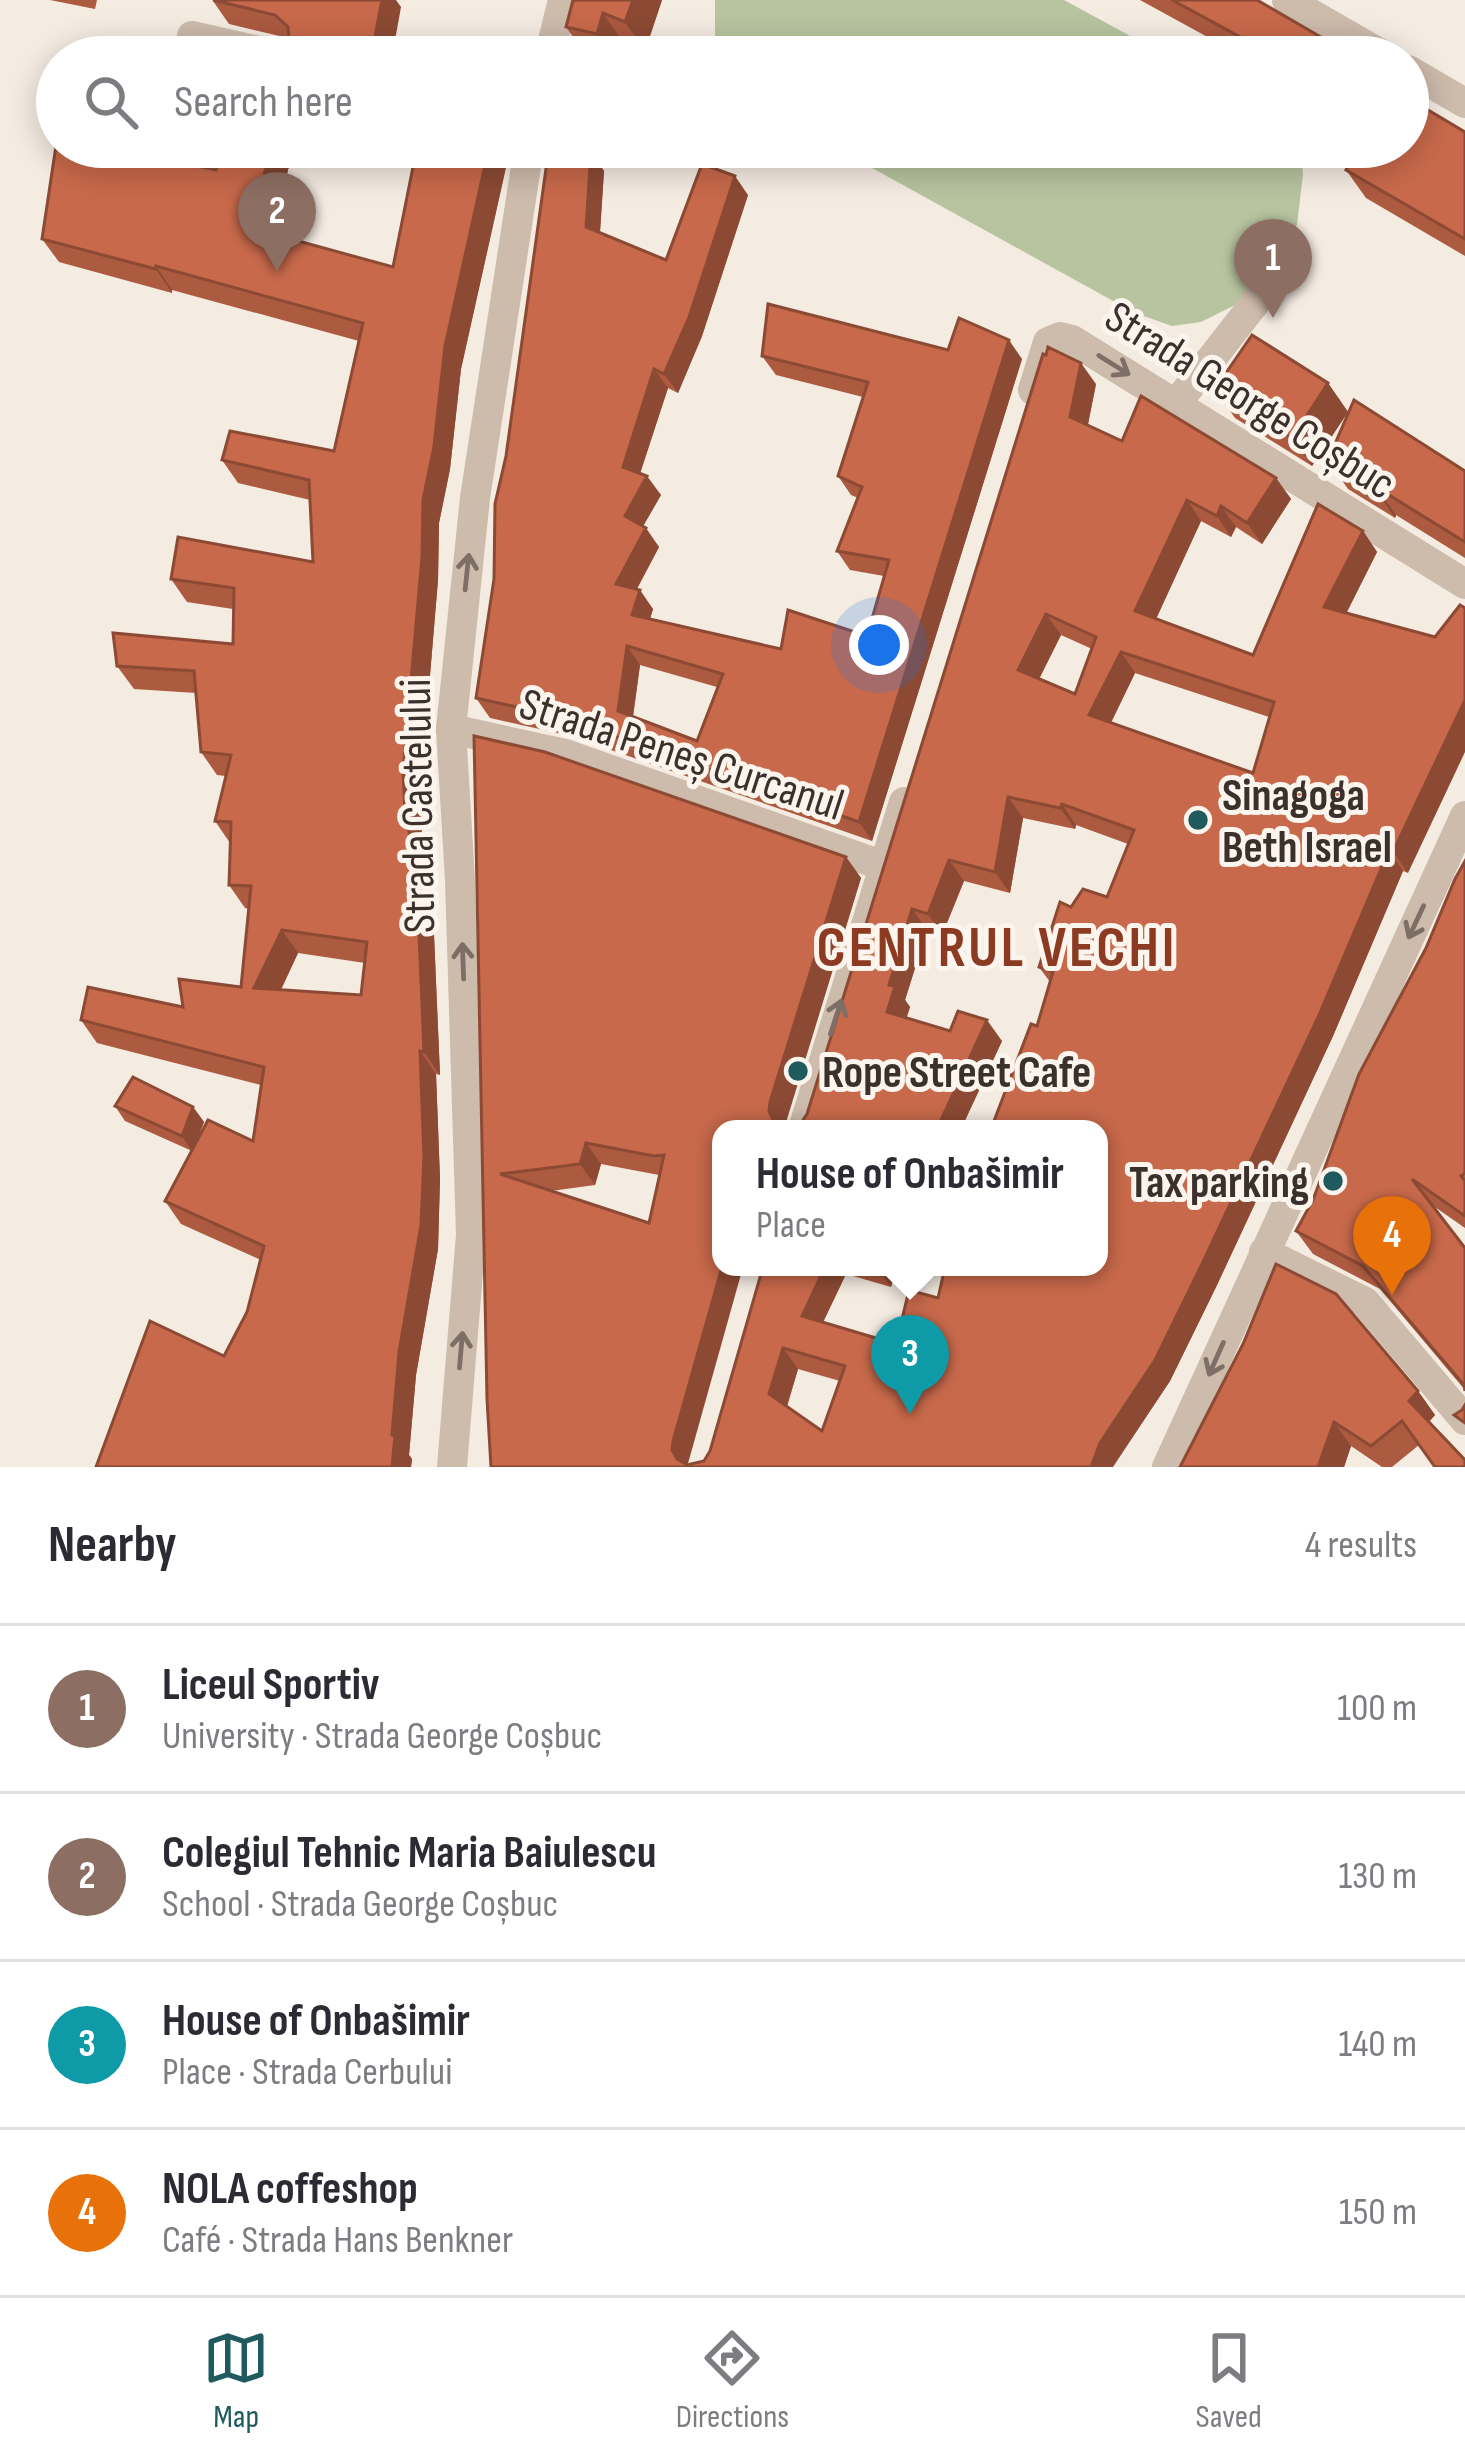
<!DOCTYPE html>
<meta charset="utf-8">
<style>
body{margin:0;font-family:"Sofia Sans Condensed",sans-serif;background:#f2f2f3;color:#2b2b33}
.you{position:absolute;left:879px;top:645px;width:42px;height:42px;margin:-30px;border:9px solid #fff;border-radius:50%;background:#1a73e8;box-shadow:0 0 0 18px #1a73e833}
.badge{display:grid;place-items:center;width:78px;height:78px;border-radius:50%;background:#1f5a5e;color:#fff;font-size:39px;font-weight:700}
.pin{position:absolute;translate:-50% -99px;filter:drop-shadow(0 3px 6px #0008)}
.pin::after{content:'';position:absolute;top:63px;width:42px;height:36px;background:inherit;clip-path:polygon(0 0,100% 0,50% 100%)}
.popup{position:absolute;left:712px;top:1120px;width:396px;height:156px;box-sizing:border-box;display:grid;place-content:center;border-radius:24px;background:#fff;filter:drop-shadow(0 3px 9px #0005);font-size:39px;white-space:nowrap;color:#7c7c81}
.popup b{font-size:45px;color:#2b2b33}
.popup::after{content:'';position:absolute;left:50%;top:100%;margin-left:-24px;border:24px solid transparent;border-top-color:#fff}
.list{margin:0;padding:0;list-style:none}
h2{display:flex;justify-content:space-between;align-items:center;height:156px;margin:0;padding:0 48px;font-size:51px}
h2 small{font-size:39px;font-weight:400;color:#7c7c81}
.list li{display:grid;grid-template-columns:78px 1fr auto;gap:36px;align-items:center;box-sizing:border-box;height:168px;padding:0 48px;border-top:3px solid #e1e1e2}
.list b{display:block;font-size:45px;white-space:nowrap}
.list p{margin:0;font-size:39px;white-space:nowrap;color:#7c7c81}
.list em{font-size:39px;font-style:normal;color:#7c7c81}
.icon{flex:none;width:66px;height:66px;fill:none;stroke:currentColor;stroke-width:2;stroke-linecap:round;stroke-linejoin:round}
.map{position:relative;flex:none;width:1465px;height:1467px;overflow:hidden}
.search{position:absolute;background:#fff;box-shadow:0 6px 30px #0003;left:36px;right:36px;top:36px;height:132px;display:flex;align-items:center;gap:30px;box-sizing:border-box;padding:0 42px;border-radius:66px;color:#7c7c81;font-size:45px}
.sheet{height:828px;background:#fff}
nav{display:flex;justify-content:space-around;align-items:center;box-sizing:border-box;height:168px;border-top:3px solid #e1e1e2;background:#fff;font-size:33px;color:#7c7c81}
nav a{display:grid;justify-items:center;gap:6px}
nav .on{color:#1f5a5e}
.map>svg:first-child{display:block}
</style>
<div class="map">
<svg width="1465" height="1467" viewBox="0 0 1465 1467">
<rect width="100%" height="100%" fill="#f4ebe1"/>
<!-- pitch -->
<g fill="#b8c4a0">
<path d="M 715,0 L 1064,0 L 1169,57 L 719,57 L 715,48 Z"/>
<path d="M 834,147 L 1300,147 L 1303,174 L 1297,225 L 1272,264 L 1241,302 L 1201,322 L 1172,326 L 1135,313 Z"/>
</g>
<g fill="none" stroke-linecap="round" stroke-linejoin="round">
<!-- minor -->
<g stroke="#cdbbac" stroke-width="30">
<path d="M 1287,0 L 1386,57"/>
<path d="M 192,36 L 286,57"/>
<path d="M 549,57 L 563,0"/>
<path d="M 1408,70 L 1465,103"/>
<path d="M 1033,390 L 1048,342 L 1060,337 L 1072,340 L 1465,584"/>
<path d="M 1176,404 L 1280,271"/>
<path d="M 451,729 L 565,754 L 884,866"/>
<path d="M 803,1129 L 904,802"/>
<path d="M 1264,1252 L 1365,1302 L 1465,1420"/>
<path d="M 452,1467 L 471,1235 L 460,880 L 451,729 L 475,498 L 529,147"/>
<path d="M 1167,1467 L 1465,816"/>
</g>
</g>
<!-- wall -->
<g fill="#ac5a40" fill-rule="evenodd">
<path d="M 50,0 L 97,0 L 95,9 Z"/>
<path d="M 573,0 L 662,0 L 645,51 L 623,42 L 618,57 L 586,56 L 566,27 Z"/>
<path d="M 1140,0 L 1257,0 L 1343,50 L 1348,57 L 1244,57 Z"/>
<path d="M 213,1 L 401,7 L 274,53 L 283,48 L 288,38 L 229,24 Z"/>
<path d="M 1465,132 L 1465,256 L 1366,198 L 1346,170 Z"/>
<path d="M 57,147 L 125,147 L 124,152 L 216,170 L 221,147 L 294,147 L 271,234 L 393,267 L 416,149 L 407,147 L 492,147 L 506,167 L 461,369 L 450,469 L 439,523 L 438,580 L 420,794 L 422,838 L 432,888 L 440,1075 L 436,1074 L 440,1179 L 438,1249 L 416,1375 L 409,1455 L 412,1459 L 411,1467 L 96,1467 L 224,1356 L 247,1312 L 261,1260 L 181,1224 L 165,1201 L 192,1151 L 125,1121 L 115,1106 L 193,1107 L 204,1122 L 195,1145 L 253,1141 L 261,1085 L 97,1043 L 81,1020 L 183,1007 L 241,987 L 249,909 L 245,908 L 229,885 L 230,843 L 215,821 L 226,776 L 217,775 L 201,752 L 196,693 L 134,689 L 117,666 L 233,644 L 233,609 L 187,602 L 171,579 L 313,562 L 310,500 L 238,483 L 222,460 L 334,451 L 359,341 L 172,290 L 172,293 L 59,262 L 42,239 ZM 298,953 L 365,963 L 361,995 L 281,990 Z"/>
<path d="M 591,152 L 604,171 L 600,233 L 666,260 L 748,195 L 702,336 L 678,393 L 668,388 L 640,473 L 661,495 L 643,526 L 659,547 L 637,589 L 653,609 L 650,619 L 781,649 L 867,636 L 884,576 L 850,570 L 837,551 L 858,498 L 851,495 L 838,476 L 863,397 L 776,375 L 762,356 L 948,350 L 1022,359 L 872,841 L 571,736 L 490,718 L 476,698 ZM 640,665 L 717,687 L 697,741 L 633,717 Z"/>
<path d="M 1328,383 L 1348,412 L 1312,466 L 1235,418 L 1215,389 Z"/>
<path d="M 1096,384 L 1088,425 L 1122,441 L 1276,478 L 1291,499 L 1262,544 L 1236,527 L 1231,537 L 1201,521 L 1156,619 L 1253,655 L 1363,531 L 1377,552 L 1346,613 L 1408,873 L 1403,871 L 1333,1036 L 1217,1285 L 1170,1381 L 1114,1464 L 491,1467 L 474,736 L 846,857 L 861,878 L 784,1126 L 791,1127 L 801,1123 L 807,1114 ZM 1061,635 L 1092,649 L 1075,694 L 1039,679 ZM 1135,673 L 1269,717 L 1253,773 L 1111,723 ZM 1023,818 L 1075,829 L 1076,825 L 1128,844 L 1107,897 L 1071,907 L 1039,967 L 1050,982 L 1037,1026 L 994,1121 L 999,1129 L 1099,1129 L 1099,1267 L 938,1298 L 896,1344 L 823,1322 L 846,1274 L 891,1287 L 896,1267 L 763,1267 L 710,1451 L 704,1461 L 687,1465 L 721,1129 L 961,1129 L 1002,1041 L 950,1031 L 906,1018 L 910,1007 L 905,1000 L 927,930 L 942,935 L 964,881 L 1010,893 ZM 601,1164 L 659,1175 L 649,1223 L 551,1191 L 595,1185 ZM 798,1369 L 840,1381 L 822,1431 L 787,1407 Z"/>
<path d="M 1328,460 L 1465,471 L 1465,558 L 1396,515 L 1395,518 L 1348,489 Z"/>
<path d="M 1465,861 L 1465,1228 L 1432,1205 L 1465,1390 L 1380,1289 L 1313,1254 L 1296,1231 L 1313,1200 Z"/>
<path d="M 1418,1391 L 1435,1415 L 1429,1422 L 1419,1445 L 1392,1467 L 1382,1467 L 1351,1446 L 1344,1467 L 1180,1467 Z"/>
</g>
<!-- shaded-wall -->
<g fill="#8c4a34">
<path d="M 382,0 L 396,0 L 401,7 L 392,57 L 371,57 Z"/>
<path d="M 633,0 L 662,0 L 645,51 L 625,22 Z"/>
<path d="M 603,13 L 623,42 L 618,57 L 613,57 L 597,34 Z"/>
<path d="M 271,147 L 294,147 L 267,252 L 251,228 Z"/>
<path d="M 489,147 L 492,147 L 506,167 L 461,369 L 450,469 L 439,523 L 438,580 L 420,794 L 422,838 L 432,888 L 440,1075 L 424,1052 L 403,771 L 423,500 L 445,346 Z"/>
<path d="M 591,152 L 604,171 L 599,246 L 586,227 Z"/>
<path d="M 735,176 L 748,195 L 702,336 L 678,393 L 664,374 Z"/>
<path d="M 156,266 L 172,290 L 172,293 L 156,269 Z"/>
<path d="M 1009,340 L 1022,359 L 872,841 L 859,822 Z"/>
<path d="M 1081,363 L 1096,384 L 1085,438 L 1070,417 Z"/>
<path d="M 654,369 L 668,388 L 636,486 L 623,467 Z"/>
<path d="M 1328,383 L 1348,412 L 1312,466 L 1292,438 Z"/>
<path d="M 647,476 L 661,495 L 638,535 L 625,516 Z"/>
<path d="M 1276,478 L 1291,499 L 1262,544 L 1247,523 Z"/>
<path d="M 1376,487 L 1396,515 L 1395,518 L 1375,489 Z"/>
<path d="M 1187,500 L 1201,521 L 1150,632 L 1135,611 Z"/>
<path d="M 1221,506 L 1236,527 L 1231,537 L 1217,516 Z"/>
<path d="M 646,528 L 659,547 L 629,603 L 616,584 Z"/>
<path d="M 1363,531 L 1377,552 L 1339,628 L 1324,607 Z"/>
<path d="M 640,590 L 653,609 L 645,634 L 632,615 Z"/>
<path d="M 1046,614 L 1061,635 L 1033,691 L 1018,670 Z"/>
<path d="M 627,646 L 640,665 L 631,730 L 618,711 Z"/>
<path d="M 1121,652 L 1135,673 L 1104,736 L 1089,715 Z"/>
<path d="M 1465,700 L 1465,752 L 1408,873 L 1393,852 Z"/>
<path d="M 1008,797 L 1023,818 L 1010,893 L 995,872 Z"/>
<path d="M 1062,804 L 1076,825 L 1075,829 L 1060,808 Z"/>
<path d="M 1389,850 L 1403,871 L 1333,1036 L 1217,1285 L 1170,1381 L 1113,1467 L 1091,1467 L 1100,1443 Z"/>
<path d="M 846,857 L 861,878 L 784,1129 L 773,1120 L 769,1111 L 770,1102 Z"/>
<path d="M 949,860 L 964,881 L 942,935 L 928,914 Z"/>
<path d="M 912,909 L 927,930 L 905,1000 L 910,1007 L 902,1033 L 887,1012 L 889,985 Z"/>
<path d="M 282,930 L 298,953 L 270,1012 L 254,988 Z"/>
<path d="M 987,1020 L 1002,1041 L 961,1129 L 937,1129 Z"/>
<path d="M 420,1051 L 436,1074 L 440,1179 L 438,1249 L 416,1375 L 409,1455 L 412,1459 L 411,1467 L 392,1467 L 392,1435 Z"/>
<path d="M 193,1107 L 204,1122 L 192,1151 L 182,1136 Z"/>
<path d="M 586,1143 L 601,1164 L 595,1185 L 580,1164 Z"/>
<path d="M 722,1267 L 743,1267 L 687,1467 L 682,1467 L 672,1450 L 673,1441 Z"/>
<path d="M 825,1267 L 841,1267 L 846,1274 L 816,1337 L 802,1316 Z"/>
<path d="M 877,1267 L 896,1267 L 891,1287 Z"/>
<path d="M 783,1348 L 798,1369 L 784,1415 L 769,1394 Z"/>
<path d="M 1418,1391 L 1435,1415 L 1426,1425 L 1409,1401 Z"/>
<path d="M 1334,1422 L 1351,1446 L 1344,1467 L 1318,1467 Z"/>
</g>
<!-- building -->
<g fill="#c8694b" stroke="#8c4a34" stroke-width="3" fill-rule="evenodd">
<path d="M 213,0 L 382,0 L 371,57 L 241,57 L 243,48 L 274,53 L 283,48 L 289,37 L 288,27 L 275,15 Z"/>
<path d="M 573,0 L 633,0 L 625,22 L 603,13 L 597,34 L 566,27 Z"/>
<path d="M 1172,0 L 1257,0 L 1343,50 L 1338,57 L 1277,57 Z"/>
<path d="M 1408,98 L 1465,132 L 1465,239 L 1346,170 L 1359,147 L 1408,147 Z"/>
<path d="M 57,139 L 57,147 L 105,147 L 216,170 L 221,147 L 271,147 L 251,228 L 393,267 L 417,147 L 489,147 L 445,346 L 434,446 L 423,500 L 422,557 L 403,771 L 405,814 L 416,864 L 424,1052 L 420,1051 L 424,1156 L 421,1225 L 399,1352 L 392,1435 L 395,1436 L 392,1467 L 96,1467 L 150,1321 L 224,1356 L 247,1312 L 264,1246 L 165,1201 L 208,1120 L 253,1141 L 264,1067 L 81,1020 L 88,987 L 183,1007 L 179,979 L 241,987 L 251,886 L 229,885 L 231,822 L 215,821 L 231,755 L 201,752 L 194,671 L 117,666 L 113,633 L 233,644 L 234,588 L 171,579 L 178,537 L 313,562 L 309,480 L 222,460 L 230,431 L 334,451 L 363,323 L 156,266 L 156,269 L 42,239 ZM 282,930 L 367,942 L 361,995 L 254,988 Z"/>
<path d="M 549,147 L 564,147 L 591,152 L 586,227 L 666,260 L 702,164 L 735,176 L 689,317 L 664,374 L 654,369 L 623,467 L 647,476 L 625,516 L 646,528 L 616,584 L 640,590 L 632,615 L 781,649 L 788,610 L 867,636 L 889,560 L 837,551 L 862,487 L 838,476 L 868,382 L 762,356 L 768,304 L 948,350 L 959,318 L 1009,340 L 859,822 L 558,716 L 476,698 L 494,579 L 495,504 L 506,456 ZM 627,646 L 723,674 L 697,741 L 618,711 Z"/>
<path d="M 1252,335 L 1328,383 L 1292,438 L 1215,389 Z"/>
<path d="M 1048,347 L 1081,363 L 1070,417 L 1122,441 L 1141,396 L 1276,478 L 1247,523 L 1221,506 L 1217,516 L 1187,500 L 1135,611 L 1253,655 L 1318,504 L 1363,531 L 1324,607 L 1435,637 L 1460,605 L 1465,608 L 1465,700 L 1393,852 L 1389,850 L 1319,1015 L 1202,1264 L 1155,1360 L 1100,1443 L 1091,1467 L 491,1467 L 487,1399 L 474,736 L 545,752 L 846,857 L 770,1102 L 769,1111 L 773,1120 L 781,1126 L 791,1127 L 801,1123 L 807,1114 L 1043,354 L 1046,355 ZM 1046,614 L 1096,637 L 1075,694 L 1018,670 ZM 1121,652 L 1274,702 L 1253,773 L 1089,715 ZM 1008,797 L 1060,808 L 1062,804 L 1134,830 L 1107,897 L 1083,889 L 1071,907 L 1060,902 L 1039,967 L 1053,972 L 1037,1026 L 1031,1024 L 994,1121 L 1019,1129 L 1099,1129 L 1099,1267 L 945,1267 L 938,1298 L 909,1290 L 896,1344 L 802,1316 L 825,1267 L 763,1267 L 710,1451 L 704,1461 L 687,1465 L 677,1459 L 672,1450 L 673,1441 L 722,1267 L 721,1129 L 937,1129 L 987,1020 L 958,1011 L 950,1031 L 887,1012 L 895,986 L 889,985 L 912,909 L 928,914 L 949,860 L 995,872 ZM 586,1143 L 654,1156 L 664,1155 L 649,1223 L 500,1174 L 580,1164 ZM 783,1348 L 845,1366 L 822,1431 L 769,1394 Z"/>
<path d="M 1354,400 L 1465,471 L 1465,542 L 1376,487 L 1375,489 L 1328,460 Z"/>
<path d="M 1465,861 L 1465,1173 L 1461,1176 L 1465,1181 L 1465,1216 L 1412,1179 L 1465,1248 L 1465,1391 L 1464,1385 L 1363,1266 L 1296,1231 L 1313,1200 L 1359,1074 L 1426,948 L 1455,879 Z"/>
<path d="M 133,1077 L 193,1107 L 182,1136 L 115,1106 Z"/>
<path d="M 1276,1264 L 1336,1294 L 1418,1391 L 1409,1401 L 1465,1460 L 1465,1467 L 1435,1467 L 1402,1421 L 1371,1446 L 1334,1422 L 1318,1467 L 1180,1467 L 1243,1344 Z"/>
<path d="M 1465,1405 L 1465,1423 L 1454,1415 L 1462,1410 Z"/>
</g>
<!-- one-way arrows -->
<defs><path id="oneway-shaft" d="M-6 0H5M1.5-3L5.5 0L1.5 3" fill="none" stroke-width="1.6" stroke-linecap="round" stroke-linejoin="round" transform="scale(3)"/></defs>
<g stroke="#7d6f65">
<use href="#oneway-shaft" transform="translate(1114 365) rotate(32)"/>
<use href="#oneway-shaft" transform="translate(467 572) rotate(-84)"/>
<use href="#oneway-shaft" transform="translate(1416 922) rotate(115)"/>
<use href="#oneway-shaft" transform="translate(463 961) rotate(-92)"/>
<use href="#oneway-shaft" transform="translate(836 1017) rotate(-72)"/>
<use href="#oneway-shaft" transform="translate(461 1350) rotate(-85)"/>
<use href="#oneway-shaft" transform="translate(1216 1359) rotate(114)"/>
</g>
<!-- markers -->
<g fill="#1f5a5e" stroke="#fbf5ee" stroke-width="4.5">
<circle cx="1198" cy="820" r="12"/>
<circle cx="798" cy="1071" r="12"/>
<circle cx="1333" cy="1181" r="12"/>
</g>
<g text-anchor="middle" stroke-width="10" stroke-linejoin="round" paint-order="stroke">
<!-- street labels -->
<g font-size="45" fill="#3b302b" stroke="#fbf5ee">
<text transform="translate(1251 399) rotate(32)" y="16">Strada George Coșbuc</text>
<text transform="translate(682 753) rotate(18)" y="16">Strada Peneș Curcanul</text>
<text transform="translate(416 806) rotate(-91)" y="16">Strada Castelului</text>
</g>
<!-- poi labels -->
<g font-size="45" font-weight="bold" fill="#3b302b" stroke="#fbf5ee" text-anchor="start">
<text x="1222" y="810">Sinagoga<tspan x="1222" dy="52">Beth Israel</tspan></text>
<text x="822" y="1087">Rope Street Cafe</text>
<text x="1309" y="1197" text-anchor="end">Tax parking</text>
</g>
<!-- district labels -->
<g font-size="57" font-weight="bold" letter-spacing="3" fill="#8c3b22" stroke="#fbf5ee">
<text x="997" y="966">CENTRUL VECHI</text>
</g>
</g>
</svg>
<div class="you"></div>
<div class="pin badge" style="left:1273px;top:318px;background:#8d6e63">1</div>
<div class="pin badge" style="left:277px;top:271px;background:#8d6e63">2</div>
<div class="pin badge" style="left:910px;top:1414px;background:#0f9aa8">3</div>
<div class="popup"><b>House of Onbašimir</b>Place</div>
<div class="pin badge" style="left:1392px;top:1295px;background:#e8710a">4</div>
<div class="search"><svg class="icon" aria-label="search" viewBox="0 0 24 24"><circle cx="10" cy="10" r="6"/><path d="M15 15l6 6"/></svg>Search here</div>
</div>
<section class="sheet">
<h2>Nearby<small>4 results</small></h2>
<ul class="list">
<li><span class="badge" style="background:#8d6e63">1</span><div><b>Liceul Sportiv</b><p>University · Strada George Coșbuc</p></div><em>100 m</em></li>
<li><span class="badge" style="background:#8d6e63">2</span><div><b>Colegiul Tehnic Maria Baiulescu</b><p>School · Strada George Coșbuc</p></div><em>130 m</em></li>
<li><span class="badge" style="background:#0f9aa8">3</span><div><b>House of Onbašimir</b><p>Place · Strada Cerbului</p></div><em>140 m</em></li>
<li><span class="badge" style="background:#e8710a">4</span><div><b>NOLA coffeshop</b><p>Café · Strada Hans Benkner</p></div><em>150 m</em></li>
</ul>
</section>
<nav>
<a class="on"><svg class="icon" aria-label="map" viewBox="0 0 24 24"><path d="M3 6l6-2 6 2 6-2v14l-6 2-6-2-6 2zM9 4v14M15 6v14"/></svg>Map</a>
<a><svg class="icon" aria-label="directions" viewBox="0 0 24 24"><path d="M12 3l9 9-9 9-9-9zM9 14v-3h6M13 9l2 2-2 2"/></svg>Directions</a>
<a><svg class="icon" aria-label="saved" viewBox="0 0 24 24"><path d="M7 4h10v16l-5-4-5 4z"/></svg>Saved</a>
</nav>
